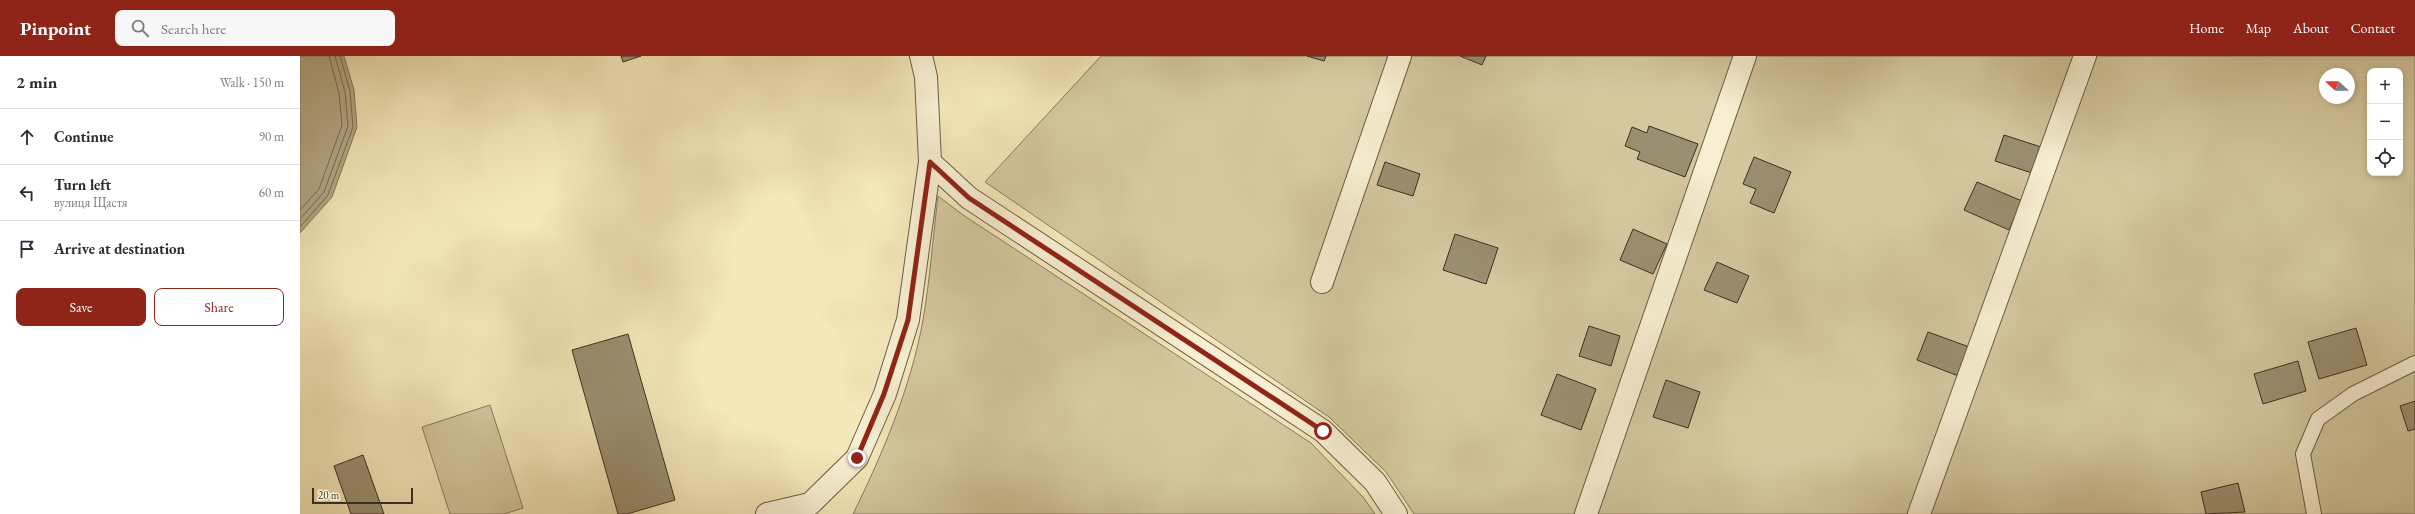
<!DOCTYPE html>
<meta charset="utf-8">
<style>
body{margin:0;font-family:"EB Garamond",serif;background:#f7f7f7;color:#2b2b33}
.controls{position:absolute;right:12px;top:12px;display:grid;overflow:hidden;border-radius:8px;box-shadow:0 2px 6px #0003}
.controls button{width:36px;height:36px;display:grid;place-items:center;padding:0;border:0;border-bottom:1px solid #e1e1e2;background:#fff;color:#2b2b33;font:20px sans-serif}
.compass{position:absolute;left:2019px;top:12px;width:36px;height:36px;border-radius:50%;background:#fff;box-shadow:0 2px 6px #0003;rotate:292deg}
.scale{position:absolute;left:12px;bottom:10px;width:101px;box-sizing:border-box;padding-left:4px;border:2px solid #3b2f22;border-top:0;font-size:11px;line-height:14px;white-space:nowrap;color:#3b2f22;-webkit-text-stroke:3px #f8efd2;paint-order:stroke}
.stop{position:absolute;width:12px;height:12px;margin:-9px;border:3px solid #8f2418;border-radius:50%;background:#fff}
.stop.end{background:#8f2418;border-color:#fff;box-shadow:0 1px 4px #0008}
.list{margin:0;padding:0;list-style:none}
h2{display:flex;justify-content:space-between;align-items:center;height:52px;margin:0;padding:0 16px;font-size:17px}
h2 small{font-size:13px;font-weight:400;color:#7c7c81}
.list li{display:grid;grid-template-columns:26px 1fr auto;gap:12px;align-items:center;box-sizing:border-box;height:56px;padding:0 16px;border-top:1px solid #e1e1e2}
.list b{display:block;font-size:15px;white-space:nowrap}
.list p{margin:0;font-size:13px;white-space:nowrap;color:#7c7c81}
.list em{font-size:13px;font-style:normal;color:#7c7c81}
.actions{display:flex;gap:8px;padding:12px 16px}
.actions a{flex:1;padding:9px 0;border:1px solid #8f2418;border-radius:8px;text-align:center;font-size:14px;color:#8f2418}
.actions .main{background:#8f2418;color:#fff}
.icon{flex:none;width:22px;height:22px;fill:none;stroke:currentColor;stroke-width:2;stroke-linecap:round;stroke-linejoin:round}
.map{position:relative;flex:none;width:2115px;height:458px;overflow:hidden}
header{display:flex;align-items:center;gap:24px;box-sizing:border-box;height:56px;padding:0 20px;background:#8f2418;color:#fff}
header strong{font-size:19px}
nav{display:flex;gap:22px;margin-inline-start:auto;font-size:14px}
.search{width:280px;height:36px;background:#f7f7f7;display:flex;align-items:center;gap:10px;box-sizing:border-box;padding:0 14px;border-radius:8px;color:#7c7c81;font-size:15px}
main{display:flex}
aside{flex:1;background:#fff}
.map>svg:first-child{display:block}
</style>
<header>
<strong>Pinpoint</strong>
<div class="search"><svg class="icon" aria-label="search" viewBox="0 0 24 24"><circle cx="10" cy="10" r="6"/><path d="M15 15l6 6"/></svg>Search here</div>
<nav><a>Home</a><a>Map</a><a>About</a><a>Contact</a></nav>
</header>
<main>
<aside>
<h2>2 min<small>Walk · 150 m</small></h2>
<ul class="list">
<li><svg class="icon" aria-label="ahead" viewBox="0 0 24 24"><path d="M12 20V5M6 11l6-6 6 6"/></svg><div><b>Continue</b></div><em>90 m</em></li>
<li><svg class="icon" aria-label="left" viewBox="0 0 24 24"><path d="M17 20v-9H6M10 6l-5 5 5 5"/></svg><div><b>Turn left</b><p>вулиця Щастя</p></div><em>60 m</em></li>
<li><svg class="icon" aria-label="arrive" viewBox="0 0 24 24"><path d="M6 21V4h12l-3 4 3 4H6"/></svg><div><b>Arrive at destination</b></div></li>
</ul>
<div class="actions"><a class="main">Save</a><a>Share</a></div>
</aside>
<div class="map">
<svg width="2115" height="458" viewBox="0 0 2115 458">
<rect width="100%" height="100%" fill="#f4e7b9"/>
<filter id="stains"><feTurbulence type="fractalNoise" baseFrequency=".005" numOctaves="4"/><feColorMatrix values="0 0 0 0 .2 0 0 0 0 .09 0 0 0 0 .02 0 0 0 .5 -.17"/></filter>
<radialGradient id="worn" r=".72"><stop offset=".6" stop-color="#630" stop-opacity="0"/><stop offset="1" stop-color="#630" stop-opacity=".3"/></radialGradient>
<!-- green -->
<g fill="#d5c89f" stroke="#887c60" fill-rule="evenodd">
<path d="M 801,0 L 2115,0 L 2115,458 L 1114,458 L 1086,416 L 1029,361 L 685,126 ZM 2070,15 L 2100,15 L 2100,117 L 2070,117 ZM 2025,18 L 2049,18 L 2049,42 L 2025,42 Z"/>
<path d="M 638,140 L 663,159 L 1011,387 L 1063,441 L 1075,458 L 553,458 C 583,397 611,331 623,264 C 630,223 633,181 638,140 Z"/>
<path d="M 190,349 L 223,452 L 204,458 L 150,458 L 122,371 Z"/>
</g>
<!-- water -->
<path fill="#b5a886" stroke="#84785e" d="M 0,0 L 44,0 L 54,34 L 57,71 L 32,141 L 0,177 Z"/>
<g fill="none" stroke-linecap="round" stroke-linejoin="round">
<!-- shore -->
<g stroke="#786c54" stroke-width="1">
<path d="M 0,154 L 19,133 L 42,69 L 39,37 L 29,0"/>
<path d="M 0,163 L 24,136 L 48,70 L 45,36 L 35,0"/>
<path d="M 0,171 L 28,139 L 53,71 L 50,35 L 40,0"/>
</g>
</g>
<!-- building -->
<g fill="#9b8f71" stroke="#3b2f22">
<path d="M 321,0 L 341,0 L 323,6 Z"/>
<path d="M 1007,0 L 1026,0 L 1024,5 Z"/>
<path d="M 1160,0 L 1186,0 L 1182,9 Z"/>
<path d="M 1349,70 L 1398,88 L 1385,121 L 1337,103 L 1340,96 L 1325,90 L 1332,71 L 1347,77 Z"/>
<path d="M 1704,79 L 1741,91 L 1732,117 L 1695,105 Z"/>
<path d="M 1454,101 L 1491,116 L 1474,157 L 1450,147 L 1456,133 L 1443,128 Z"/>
<path d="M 1085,106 L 1120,118 L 1113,140 L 1077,129 Z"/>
<path d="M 1677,126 L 1722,145 L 1709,174 L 1664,154 Z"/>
<path d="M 1333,173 L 1367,188 L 1353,218 L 1320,204 Z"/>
<path d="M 1155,178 L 1198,192 L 1186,228 L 1143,214 Z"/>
<path d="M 1417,206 L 1449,220 L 1437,247 L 1404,234 Z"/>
<path d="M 1289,270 L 1320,280 L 1311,310 L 1279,300 Z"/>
<path d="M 2056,272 L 2067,309 L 2019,323 L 2008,286 Z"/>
<path d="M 1628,276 L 1672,292 L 1661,321 L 1617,304 Z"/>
<path d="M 328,278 L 375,444 L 327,458 L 318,458 L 272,294 Z"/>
<path d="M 1998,305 L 2006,335 L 1963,348 L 1954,318 Z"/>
<path d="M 1257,318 L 1296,333 L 1281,374 L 1241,359 Z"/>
<path d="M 1366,324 L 1400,336 L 1388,372 L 1353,361 Z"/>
<path d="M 2115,345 L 2115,373 L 2108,375 L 2100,350 Z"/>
<path d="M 63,399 L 84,458 L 51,458 L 34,410 Z"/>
<path d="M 1938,427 L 1945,456 L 1906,458 L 1901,436 Z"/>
</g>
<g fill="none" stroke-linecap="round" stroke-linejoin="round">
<!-- service casing -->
<g stroke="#695d48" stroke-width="16">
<path id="service" d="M 2014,458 L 2003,398 L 2018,363 L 2053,338 L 2115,307"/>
</g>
<!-- minor casing -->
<g stroke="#695d48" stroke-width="24">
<g id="minor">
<path d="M 630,106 L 669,142 L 1023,375 L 1075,426 L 1096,458"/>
<path d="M 1022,226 L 1100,0"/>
<path d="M 467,458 L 510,448 L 557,402 L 585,338 L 608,264 L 630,106 L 626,21 L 621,0"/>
<path d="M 1286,458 L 1445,0"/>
<path d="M 1619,458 L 1785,0"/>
</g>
</g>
<!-- service -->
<use href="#service" stroke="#f8efd2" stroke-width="14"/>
<!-- minor -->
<use href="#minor" stroke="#f8efd2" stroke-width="22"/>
</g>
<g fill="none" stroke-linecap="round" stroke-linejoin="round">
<!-- route -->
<path stroke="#8f2418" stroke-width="5" d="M 557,402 L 584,338 L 608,264 L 630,106 L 669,142 L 1023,375"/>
</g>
<rect width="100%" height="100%" filter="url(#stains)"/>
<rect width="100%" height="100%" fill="url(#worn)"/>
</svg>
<div class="controls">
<button>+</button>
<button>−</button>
<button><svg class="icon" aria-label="locate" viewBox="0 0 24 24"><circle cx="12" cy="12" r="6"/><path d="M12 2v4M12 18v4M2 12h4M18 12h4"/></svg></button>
</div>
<svg class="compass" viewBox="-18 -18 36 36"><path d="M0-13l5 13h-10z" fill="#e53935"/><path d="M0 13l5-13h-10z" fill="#7c7c81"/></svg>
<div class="scale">20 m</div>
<div class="stop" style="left:1023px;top:375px"></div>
<div class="stop end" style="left:557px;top:402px"></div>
</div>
</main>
